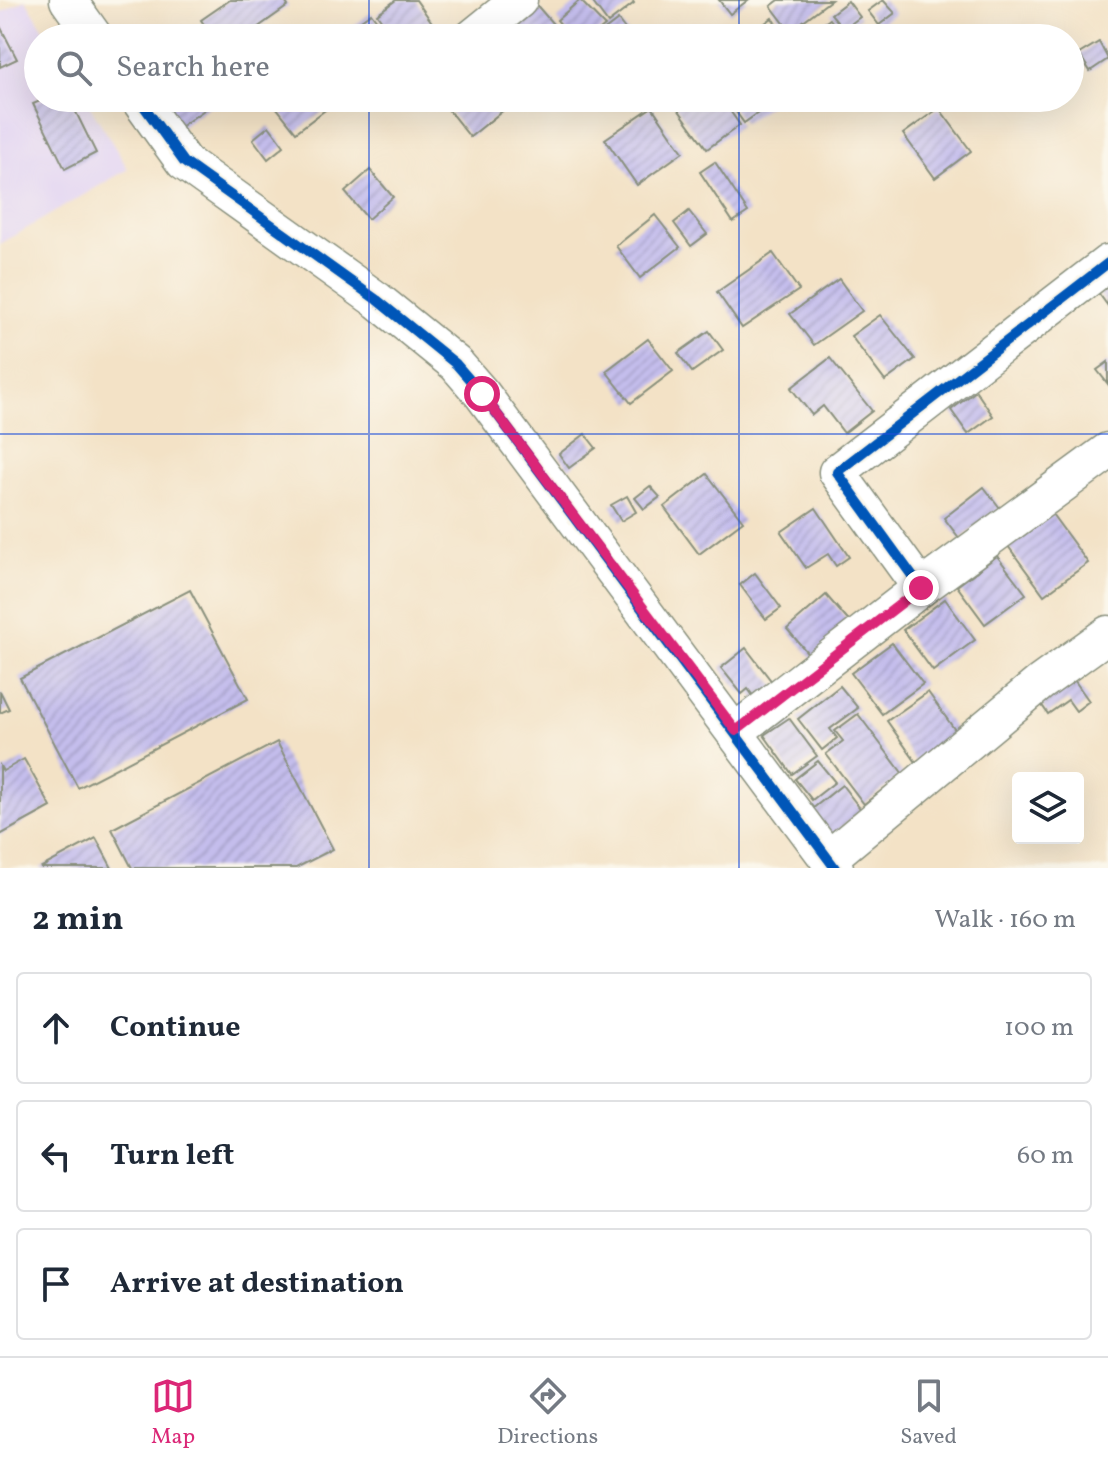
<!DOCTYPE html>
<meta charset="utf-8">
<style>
body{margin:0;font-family:Vollkorn,serif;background:#f2f2f3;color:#1f2937}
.controls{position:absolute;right:24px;bottom:24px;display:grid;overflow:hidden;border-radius:8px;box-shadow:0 8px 32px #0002}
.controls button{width:72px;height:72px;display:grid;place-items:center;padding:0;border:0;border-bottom:2px solid #e0e1e3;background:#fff;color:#1f2937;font:40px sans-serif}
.stop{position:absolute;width:24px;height:24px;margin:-18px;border:6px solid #db2777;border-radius:50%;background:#fff}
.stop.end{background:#db2777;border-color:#fff;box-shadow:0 2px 8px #0008}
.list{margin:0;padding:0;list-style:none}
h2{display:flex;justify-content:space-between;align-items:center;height:104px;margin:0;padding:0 32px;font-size:34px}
h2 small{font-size:26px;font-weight:400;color:#747a83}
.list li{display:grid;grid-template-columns:52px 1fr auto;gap:24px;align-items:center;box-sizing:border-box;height:112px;margin:0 16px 16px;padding:0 16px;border:2px solid #e0e1e3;border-radius:8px}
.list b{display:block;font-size:30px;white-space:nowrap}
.list em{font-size:26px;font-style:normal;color:#747a83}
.icon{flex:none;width:44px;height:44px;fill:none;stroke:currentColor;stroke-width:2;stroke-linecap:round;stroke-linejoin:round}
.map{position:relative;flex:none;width:1108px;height:868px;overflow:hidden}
.search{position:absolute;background:#fff;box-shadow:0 8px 32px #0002;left:24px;right:24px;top:24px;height:88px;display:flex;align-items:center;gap:20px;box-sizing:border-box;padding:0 28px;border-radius:44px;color:#747a83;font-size:30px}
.sheet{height:488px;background:#fff}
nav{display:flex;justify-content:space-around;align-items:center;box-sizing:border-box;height:112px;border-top:2px solid #e0e1e3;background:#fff;font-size:22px;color:#747a83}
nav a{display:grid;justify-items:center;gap:4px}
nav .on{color:#db2777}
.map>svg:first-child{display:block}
</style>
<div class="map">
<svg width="1108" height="868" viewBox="0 0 1108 868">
<defs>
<pattern id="building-hatch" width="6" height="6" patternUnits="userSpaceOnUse" patternTransform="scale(2)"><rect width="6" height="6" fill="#c4bdec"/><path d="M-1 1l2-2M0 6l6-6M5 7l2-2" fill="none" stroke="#a8a3cb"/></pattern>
</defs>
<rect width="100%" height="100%" fill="#fbf7ec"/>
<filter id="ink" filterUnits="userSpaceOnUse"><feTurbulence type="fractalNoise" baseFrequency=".0125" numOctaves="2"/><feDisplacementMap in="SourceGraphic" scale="16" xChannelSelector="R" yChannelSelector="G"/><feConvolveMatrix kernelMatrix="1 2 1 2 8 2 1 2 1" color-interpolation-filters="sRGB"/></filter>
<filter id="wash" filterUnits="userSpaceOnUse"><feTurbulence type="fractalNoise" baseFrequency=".006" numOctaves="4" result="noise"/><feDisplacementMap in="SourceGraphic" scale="32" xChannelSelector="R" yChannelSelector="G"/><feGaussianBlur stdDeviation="1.8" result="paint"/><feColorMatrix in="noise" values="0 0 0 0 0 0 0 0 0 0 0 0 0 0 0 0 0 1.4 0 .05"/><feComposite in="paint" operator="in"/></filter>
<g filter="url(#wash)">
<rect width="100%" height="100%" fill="#f3e2c6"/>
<!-- built -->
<path fill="#e2d4f3" d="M 26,0 L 49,38 L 38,38 L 38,98 L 85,98 L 128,169 L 0,244 L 0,13 Z"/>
<g id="blocks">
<!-- building -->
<g fill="url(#building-hatch)">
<path d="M 230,0 L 284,0 L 288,6 L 257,28 L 260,33 L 253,38 L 213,38 L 201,20 Z"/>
<path d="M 396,0 L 416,0 L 443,38 L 394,38 L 377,14 Z"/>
<path d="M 580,0 L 605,26 L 590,38 L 572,38 L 557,20 Z"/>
<path d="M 591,0 L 632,0 L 634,3 L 608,23 Z"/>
<path d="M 719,0 L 748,0 L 730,14 Z"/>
<path d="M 779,0 L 831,0 L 790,31 L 771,6 Z"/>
<path d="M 883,0 L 895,13 L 879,25 L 868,11 Z"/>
<path d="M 848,1 L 860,17 L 844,29 L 831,14 Z"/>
<path d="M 534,2 L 565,38 L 519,38 L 507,24 Z"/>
<path d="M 371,13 L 390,38 L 336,38 Z"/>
<path d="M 772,18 L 786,38 L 745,38 Z"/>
<path d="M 830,19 L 844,38 L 805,38 Z"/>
<path d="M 618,20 L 632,38 L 605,38 L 601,33 Z"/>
<path d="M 0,26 L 17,59 L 0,67 Z"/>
<path d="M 1099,42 L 1108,59 L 1090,71 L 1079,54 Z"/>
<path d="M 47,98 L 69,98 L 96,153 L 65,169 L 33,104 Z"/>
<path d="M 148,98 L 221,98 L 170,134 Z"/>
<path d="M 269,98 L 341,98 L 296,132 Z"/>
<path d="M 439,98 L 506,98 L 511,104 L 470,137 Z"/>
<path d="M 670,98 L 721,98 L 740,125 L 707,149 Z"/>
<path d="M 726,98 L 774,98 L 776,100 L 744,123 Z"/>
<path d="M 652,107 L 683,152 L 637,185 L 605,139 Z"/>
<path d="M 939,108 L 971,151 L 935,178 L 903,134 Z"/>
<path d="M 269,126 L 284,146 L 268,159 L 253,139 Z"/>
<path d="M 715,162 L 748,212 L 733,222 L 700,172 Z"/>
<path d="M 370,170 L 393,197 L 368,219 L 345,192 Z"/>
<path d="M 689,211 L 707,234 L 691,246 L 674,223 Z"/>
<path d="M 655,215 L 680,247 L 640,278 L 616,246 Z"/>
<path d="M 773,253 L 799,290 L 742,328 L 717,292 Z"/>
<path d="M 839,279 L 862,311 L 814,345 L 790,314 Z"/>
<path d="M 1108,283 L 1108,306 L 1097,291 Z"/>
<path d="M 880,315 L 915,359 L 885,381 L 851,336 Z"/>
<path d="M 709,331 L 723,350 L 692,372 L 678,353 Z"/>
<path d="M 648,339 L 673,371 L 631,403 L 606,371 Z"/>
<path d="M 830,358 L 872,411 L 844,433 L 823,406 L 812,415 L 791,388 Z"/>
<path d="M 1108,362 L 1108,384 L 1097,370 Z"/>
<path d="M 976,391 L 993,416 L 968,434 L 951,410 Z"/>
<path d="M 585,434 L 596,448 L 569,468 L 559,454 Z"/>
<path d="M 707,474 L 743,521 L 699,554 L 664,507 Z"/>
<path d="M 650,486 L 660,497 L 644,509 L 635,498 Z"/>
<path d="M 984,487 L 1000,508 L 960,539 L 944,518 Z"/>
<path d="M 627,496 L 636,512 L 621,521 L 611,505 Z"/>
<path d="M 816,508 L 849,557 L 836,566 L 828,554 L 806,568 L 781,532 Z"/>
<path d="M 1052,514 L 1088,563 L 1044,595 L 1008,546 Z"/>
<path d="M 997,556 L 1026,594 L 985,624 L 957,586 Z"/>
<path d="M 755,573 L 781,608 L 766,619 L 740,585 Z"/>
<path d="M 190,590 L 248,699 L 78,788 L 20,678 Z"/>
<path d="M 826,595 L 852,625 L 812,658 L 787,629 Z"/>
<path d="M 945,599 L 975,640 L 933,671 L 903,630 Z"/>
<path d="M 892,643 L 923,684 L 882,714 L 851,673 Z"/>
<path d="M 746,648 L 776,687 L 757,701 L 748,689 L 742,694 L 721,668 Z"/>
<path d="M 1070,674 L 1089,701 L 1076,711 L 1068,700 L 1048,714 L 1037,698 Z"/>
<path d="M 840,686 L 858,708 L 830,729 L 837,738 L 822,750 L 798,719 Z"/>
<path d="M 0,691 L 9,709 L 0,713 Z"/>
<path d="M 928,692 L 957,733 L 916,762 L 887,721 Z"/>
<path d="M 858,714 L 903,774 L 864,804 L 826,754 L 843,741 L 835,731 Z"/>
<path d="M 789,718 L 817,756 L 792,774 L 764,735 Z"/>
<path d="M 277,742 L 333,849 L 296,868 L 132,868 L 112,829 Z"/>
<path d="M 24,759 L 51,807 L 0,835 L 0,766 L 3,771 Z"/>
<path d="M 818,761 L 835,782 L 812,800 L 795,779 Z"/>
<path d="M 842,785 L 862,811 L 832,835 L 811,810 Z"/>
<path d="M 96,838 L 112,868 L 40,868 Z"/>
</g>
</g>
</g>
<g filter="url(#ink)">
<use href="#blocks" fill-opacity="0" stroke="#89907d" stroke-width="2"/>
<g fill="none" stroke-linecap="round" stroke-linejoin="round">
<!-- minor casing -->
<g stroke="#89907d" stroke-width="39">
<g id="minor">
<path d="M 68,0 L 95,38"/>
<path d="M 472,38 L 519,0"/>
<path d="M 138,98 L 184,162 L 377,300 L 456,364 L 482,394 L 835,868"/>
<path d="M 921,588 L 837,472 L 1108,263"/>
<path d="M 736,731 L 921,588 L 1108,451"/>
<path d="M 828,859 L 1040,683 L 1108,634"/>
</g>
</g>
<!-- minor -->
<use href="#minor" stroke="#fff" stroke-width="36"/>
<!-- cycleway casing -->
<g stroke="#fbf7ec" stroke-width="15">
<g id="cycleway">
<path d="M 138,98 L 184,162 L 377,300 L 456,364 L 482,394 L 835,868"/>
<path d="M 921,588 L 837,472 L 1108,263"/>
</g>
</g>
<!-- cycleway -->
<use href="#cycleway" stroke="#0057b8" stroke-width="10"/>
</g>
</g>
<g fill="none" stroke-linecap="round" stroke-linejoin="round" filter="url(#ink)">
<!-- route -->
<path stroke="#db2777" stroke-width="10" d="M 482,394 L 736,731 L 921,588"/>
</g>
<!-- grid -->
<path fill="none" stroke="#1d4ed8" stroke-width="2" stroke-opacity="0.55" d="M 369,0 L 369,38M 739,0 L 739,38M 369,98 L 369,868M 739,98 L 739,868M 0,434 L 1108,434"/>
</svg>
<div class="controls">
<button><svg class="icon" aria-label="layers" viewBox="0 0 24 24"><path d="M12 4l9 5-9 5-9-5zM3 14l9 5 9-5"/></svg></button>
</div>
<div class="stop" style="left:482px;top:394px"></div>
<div class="stop end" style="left:921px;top:588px"></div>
<div class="search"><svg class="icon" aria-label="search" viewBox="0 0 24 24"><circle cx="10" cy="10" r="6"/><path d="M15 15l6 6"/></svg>Search here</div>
</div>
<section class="sheet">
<h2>2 min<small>Walk · 160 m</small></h2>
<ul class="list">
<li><svg class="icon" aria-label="ahead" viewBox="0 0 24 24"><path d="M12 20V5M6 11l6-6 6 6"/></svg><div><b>Continue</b></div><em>100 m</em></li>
<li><svg class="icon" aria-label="left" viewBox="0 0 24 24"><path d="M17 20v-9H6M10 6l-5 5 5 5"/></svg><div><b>Turn left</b></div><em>60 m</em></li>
<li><svg class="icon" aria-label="arrive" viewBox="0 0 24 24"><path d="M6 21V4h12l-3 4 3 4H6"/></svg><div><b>Arrive at destination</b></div></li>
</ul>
</section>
<nav>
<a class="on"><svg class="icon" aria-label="map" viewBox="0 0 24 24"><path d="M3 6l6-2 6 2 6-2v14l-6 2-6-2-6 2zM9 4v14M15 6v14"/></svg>Map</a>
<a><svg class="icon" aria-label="directions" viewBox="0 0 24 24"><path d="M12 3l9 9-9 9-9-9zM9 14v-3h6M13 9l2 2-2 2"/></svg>Directions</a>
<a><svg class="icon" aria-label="saved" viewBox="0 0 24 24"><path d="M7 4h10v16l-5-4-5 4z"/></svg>Saved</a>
</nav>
